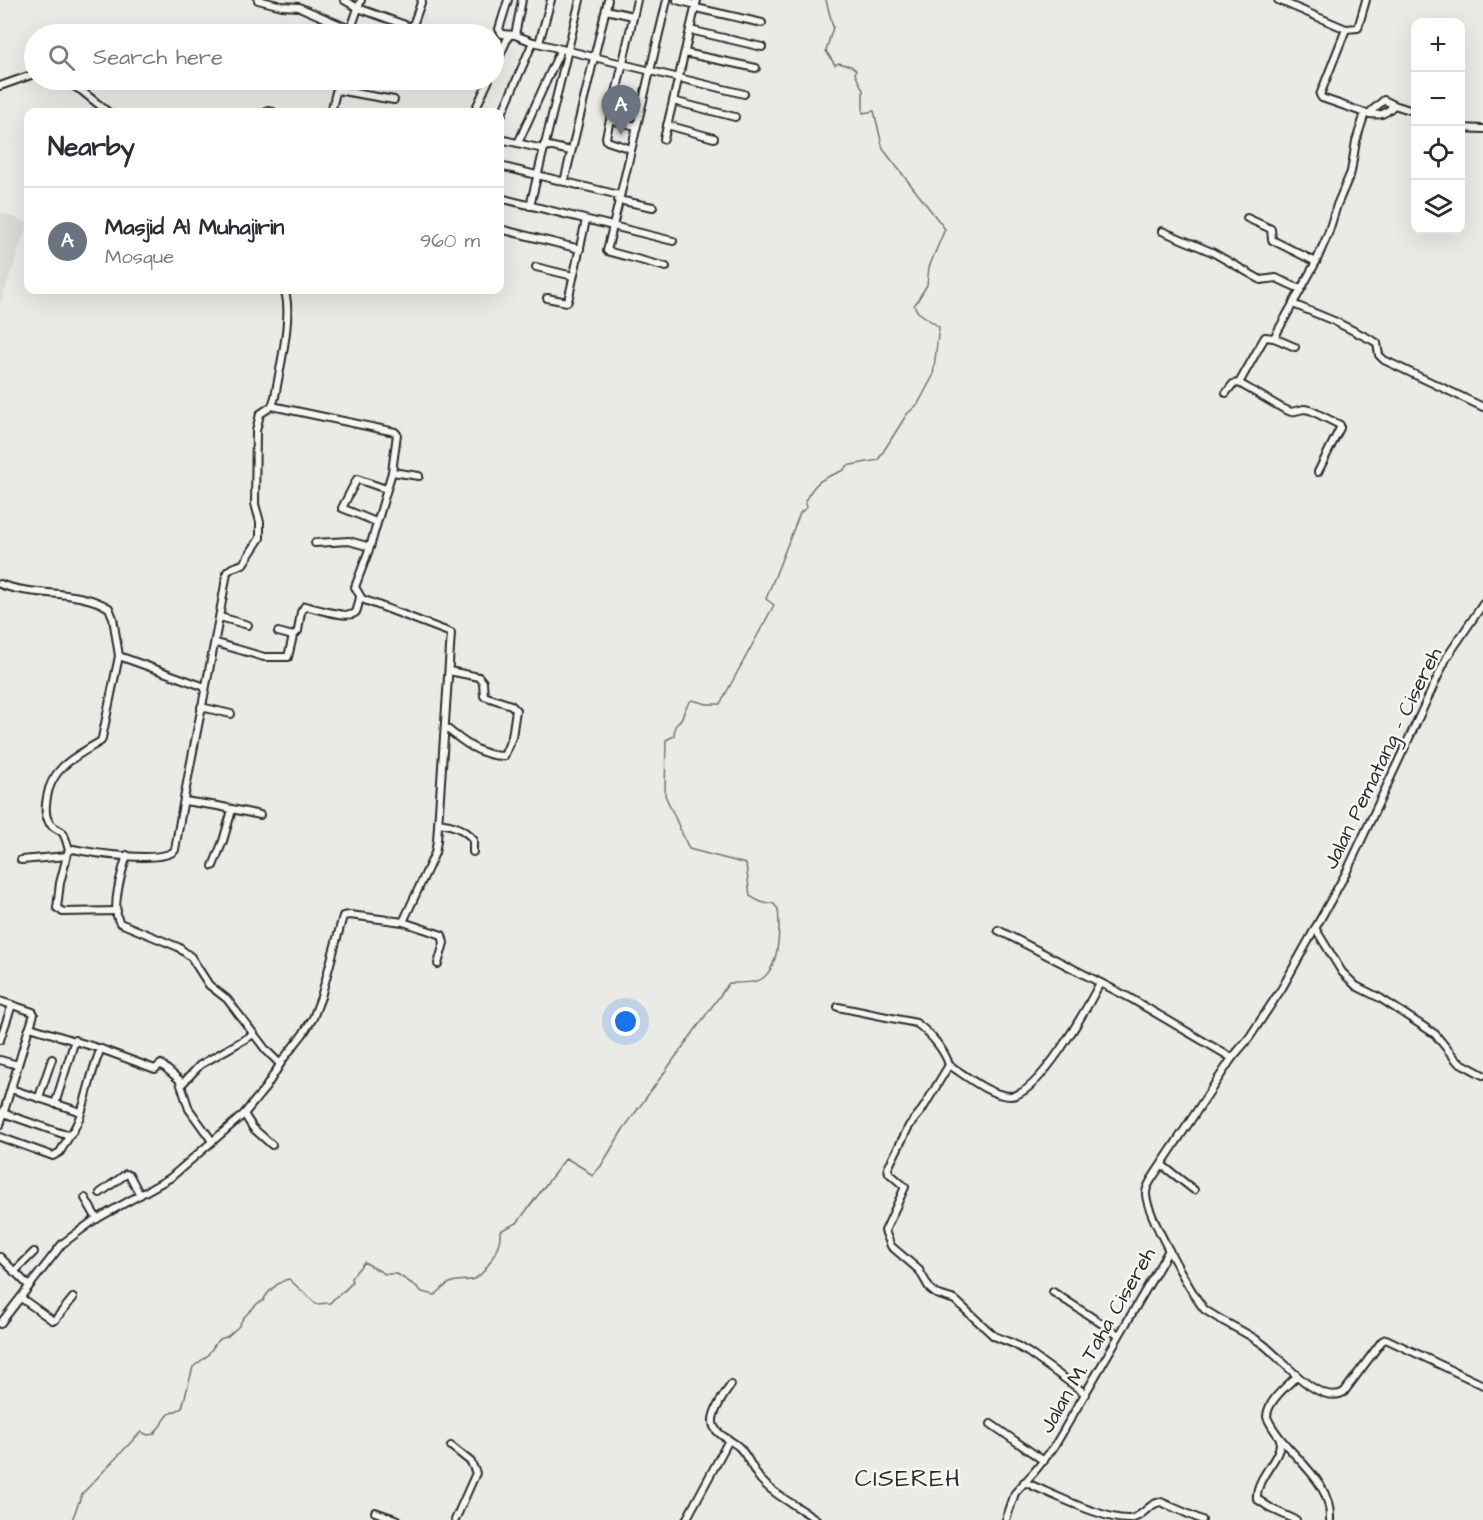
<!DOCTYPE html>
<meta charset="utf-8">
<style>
body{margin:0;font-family:"Architects Daughter",sans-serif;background:#f2f2f3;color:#2b2b33}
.controls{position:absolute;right:18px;top:18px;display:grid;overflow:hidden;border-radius:12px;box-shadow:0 6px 24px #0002}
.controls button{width:54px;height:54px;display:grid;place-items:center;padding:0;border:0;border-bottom:2px solid #e1e1e2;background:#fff;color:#2b2b33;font:30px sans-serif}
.you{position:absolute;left:626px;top:1022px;width:21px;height:21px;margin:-15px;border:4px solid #fff;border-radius:50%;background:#1a73e8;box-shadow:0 0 0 9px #1a73e833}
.badge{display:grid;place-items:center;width:39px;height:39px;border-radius:50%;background:#ea580c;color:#fff;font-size:20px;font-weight:700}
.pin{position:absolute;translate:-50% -50px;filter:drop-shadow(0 2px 3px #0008)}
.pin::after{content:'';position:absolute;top:32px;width:21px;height:18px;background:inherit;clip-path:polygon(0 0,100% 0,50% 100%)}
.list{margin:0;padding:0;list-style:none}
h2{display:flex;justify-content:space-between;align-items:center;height:78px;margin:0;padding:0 24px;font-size:26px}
h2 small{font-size:20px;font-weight:400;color:#7c7c81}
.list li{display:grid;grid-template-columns:39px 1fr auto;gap:18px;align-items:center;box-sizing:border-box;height:108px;padding:0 24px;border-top:2px solid #e1e1e2}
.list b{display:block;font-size:22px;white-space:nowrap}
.list p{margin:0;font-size:20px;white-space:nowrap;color:#7c7c81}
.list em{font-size:20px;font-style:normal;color:#7c7c81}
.icon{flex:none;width:33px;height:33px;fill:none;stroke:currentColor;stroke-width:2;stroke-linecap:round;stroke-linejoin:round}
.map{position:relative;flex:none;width:1483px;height:1520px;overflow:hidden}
.search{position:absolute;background:#fff;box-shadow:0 6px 24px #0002;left:24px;top:24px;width:480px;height:66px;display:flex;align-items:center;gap:15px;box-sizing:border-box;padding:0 21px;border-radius:33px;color:#7c7c81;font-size:22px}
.panel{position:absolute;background:#fff;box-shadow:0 6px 24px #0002;left:24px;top:108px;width:480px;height:186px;border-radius:12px}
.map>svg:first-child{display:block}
</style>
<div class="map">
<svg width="1483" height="1520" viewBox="0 0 1483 1520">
<rect width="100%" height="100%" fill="#eaeae6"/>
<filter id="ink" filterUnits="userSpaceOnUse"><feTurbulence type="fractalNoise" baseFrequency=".0167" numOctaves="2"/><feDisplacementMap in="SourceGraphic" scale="12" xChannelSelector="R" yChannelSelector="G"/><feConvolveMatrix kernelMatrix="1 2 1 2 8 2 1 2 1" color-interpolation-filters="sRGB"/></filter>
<g filter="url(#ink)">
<!-- built -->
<path fill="#dadad6" d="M 0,212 L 28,223 L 0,304 Z"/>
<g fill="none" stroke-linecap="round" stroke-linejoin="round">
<!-- stream -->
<path stroke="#727270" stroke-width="1.5" d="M 72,1520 L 82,1494 L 135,1438 L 141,1432 L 148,1435 L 154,1434 L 169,1414 L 182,1408 L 193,1367 L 207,1356 L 218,1340 L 228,1336 L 239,1326 L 243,1318 L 258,1303 L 263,1301 C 267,1292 279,1281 289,1279 L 316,1304 L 330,1303 C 337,1294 345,1293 352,1282 L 351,1278 L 364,1262 L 385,1274 L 397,1274 L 417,1287 L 422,1292 L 435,1295 C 440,1291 445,1285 450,1283 C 457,1279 466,1282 474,1279 C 486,1274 502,1244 500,1231 L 517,1223 L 566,1158 L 586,1170 L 592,1176 L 601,1166 L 622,1131 L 729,983 C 738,983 755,984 763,978 C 780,965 780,928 778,909 L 773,903 C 764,905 757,900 750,896 L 746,864 L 689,849 L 665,795 L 666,740 L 674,736 L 675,726 C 686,718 682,707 692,700 L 707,704 L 720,704 L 774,605 L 766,599 L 800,513 L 807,507 L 805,501 C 817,479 821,480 844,470 L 846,466 L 878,460 L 907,414 L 918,404 L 933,376 L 939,327 L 918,312 L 914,306 L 927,285 L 929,267 L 945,229 L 883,149 L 874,111 L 863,113 L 863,90 L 855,74 L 856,70 L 851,66 L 838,63 L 835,65 L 826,51 L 833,27 L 826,0"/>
<!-- minor casing -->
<g stroke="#2b2b2b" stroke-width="10">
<g id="minor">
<path d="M 258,0 L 282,6 L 299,7 L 350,29"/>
<path d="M 344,0 L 358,8 L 430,34 L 431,32 L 442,34"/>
<path d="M 508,0 L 499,29 L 502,34 L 515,35 L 533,42 L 744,94"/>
<path d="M 677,0 L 696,5"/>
<path d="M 1278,0 L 1346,29 L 1358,28 L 1366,0"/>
<path d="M 696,8 L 762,23"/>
<path d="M 606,10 L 633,16"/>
<path d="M 412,28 L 422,0"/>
<path d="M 690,30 L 762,47"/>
<path d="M 349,34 L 361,0"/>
<path d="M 515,35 L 522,0"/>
<path d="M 539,43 L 551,0"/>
<path d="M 685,53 L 756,68"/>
<path d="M 494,69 L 509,35"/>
<path d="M 63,80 L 82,91 L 108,112"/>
<path d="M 0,86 L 34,74"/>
<path d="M 337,90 L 394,100"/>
<path d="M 673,101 L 735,117"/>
<path d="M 268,111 L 273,112"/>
<path d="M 331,112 L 339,80"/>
<path d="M 474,112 L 489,80"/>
<path d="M 1365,113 C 1379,116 1384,116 1394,105 L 1416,112"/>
<path d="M 1368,114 L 1384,100 L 1394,105"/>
<path d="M 500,118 L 533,42"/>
<path d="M 610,120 L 606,137 L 607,141 L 631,149"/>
<path d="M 667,125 L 714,138"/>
<path d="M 636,126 L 610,120 L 637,0"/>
<path d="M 1460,128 L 1483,129"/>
<path d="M 500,139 L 543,149"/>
<path d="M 664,139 L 697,0"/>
<path d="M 518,143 L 561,49"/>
<path d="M 544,145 L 571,151"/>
<path d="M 500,166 L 619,195"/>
<path d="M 564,182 L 608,0"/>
<path d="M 500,198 L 673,241"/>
<path d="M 618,200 L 653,207"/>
<path d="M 530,206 L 580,0"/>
<path d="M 1247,218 L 1271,229 L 1272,240 L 1316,262"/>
<path d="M 500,229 L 580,249"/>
<path d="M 1162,231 L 1212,252 L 1261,280 L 1276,278 L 1300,289"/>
<path d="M 536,267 L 573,276"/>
<path d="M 666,267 L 607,251 L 667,0"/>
<path d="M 547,298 L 567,302 L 568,301 L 586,220"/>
<path d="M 1293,304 L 1334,321 L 1372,340 L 1377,343 L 1379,355 L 1384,360 L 1483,407"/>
<path d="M 1274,338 L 1316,262 L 1328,234 L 1337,205 L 1351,172 L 1356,141 L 1365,113 L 1322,98 L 1320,95 L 1346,29"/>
<path d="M 1239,383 L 1282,408 L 1291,412 L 1304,409 L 1310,410 L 1340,425 L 1340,428 L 1318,472"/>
<path d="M 1226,393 L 1233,384 L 1239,383 L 1265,337 L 1274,338 L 1295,347"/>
<path d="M 392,472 L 419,476"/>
<path d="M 376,522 L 342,508 L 357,479 L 386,489"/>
<path d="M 315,543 L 349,541 L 370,547"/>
<path d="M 0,584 C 32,597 80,589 109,608 L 113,618 L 119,656 L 102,738 L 101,741 C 77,756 52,766 47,797 C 46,804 44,813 48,820 C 50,827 57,828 62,832 C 66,837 67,844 69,850"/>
<path d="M 1483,604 L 1447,657 L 1346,873 L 1282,988 L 1249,1038 L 1232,1058 L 1151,1180 C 1149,1184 1146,1188 1146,1193 C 1145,1212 1191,1292 1204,1309 C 1223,1323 1246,1331 1264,1345 C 1282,1359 1319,1407 1344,1392 L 1382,1341 L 1386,1339 L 1483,1385"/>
<path d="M 220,617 L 248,625"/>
<path d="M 278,632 L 293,636"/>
<path d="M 216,643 L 264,657 L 288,657 L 293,636 L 298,631 L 301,612 L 305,606 C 314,608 350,620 356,612 C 358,608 359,601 360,597"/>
<path d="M 119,656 L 205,687"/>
<path d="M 201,707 L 231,714"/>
<path d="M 445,727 C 462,741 480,756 504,756 L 512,737 L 516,710 L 511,705 L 484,696 L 483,682 L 479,677 L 449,671"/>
<path d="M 184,801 L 218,806 L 260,815"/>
<path d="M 438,823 C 454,825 462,828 473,839 L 473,852"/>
<path d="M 127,855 C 122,871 110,909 120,923 L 178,947 L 191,957 L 209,985 L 227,999 L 266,1050 L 280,1064"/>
<path d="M 21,860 L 67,856"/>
<path d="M 213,866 L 223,841 L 232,810"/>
<path d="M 117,911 L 63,912 L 57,908 L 60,883 L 68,852 L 73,849 C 92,853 163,864 175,850 C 190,757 212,665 227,572 L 232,568 L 243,564 L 260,538 L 260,522 L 255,504 L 256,431 L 260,414 L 272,406"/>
<path d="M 403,922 L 442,935 L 444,943 L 438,964"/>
<path d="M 1315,928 L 1342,972 L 1356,986 L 1380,998 L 1435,1034 L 1457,1061 L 1483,1075"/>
<path d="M 998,930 L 1130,998 L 1232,1058"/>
<path d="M 0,1001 L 33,1012 L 34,1014 L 30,1027"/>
<path d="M 838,1007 L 916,1023 C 929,1032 945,1050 949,1065 C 967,1076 988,1095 1010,1096 C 1038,1097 1088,1006 1100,983"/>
<path d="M 0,1040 L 12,1005"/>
<path d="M 101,1049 L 155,1069 L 161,1064 L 183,1083 L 200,1065 L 254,1034"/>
<path d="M 0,1060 L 18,1065"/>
<path d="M 949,1065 L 922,1110 L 909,1126 L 888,1168 L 889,1173 L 905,1187 L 885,1231 L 891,1246 L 919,1270 L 930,1289 L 936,1294 L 955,1300 L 994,1336 L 1014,1344 L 1029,1353 L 1086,1394"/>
<path d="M 180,1082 L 189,1109 L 212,1141"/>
<path d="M 11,1089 L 81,1112"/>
<path d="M 39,1097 L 52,1059"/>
<path d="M 55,1104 L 75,1040"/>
<path d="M 0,1112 L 3,1113 L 63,1134 L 70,1135 C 85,1117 89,1073 101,1049 L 30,1027 L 28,1031 C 19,1063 9,1094 0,1125"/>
<path d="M 244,1114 L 253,1128 L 272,1145"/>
<path d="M 0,1137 L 53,1156 L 60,1152 L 70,1135"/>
<path d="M 1162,1165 L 1194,1190"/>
<path d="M 100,1193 L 126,1174 L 130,1176 L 140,1195"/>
<path d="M 85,1198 L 97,1219"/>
<path d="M 0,1257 L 29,1286"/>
<path d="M 14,1272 L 34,1252"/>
<path d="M 1053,1292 L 1119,1335"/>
<path d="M 21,1298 L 52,1320 L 55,1320 L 73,1298"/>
<path d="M 0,1324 L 62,1244 L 93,1221 L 170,1178 L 244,1114 L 266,1087 L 284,1058 L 303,1034 L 313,1018 L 321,997 L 343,916 L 350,915 L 403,922 L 435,853 L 437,841 L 451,633 L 362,599 L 355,587 L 370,547 L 392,472 L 397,434 L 395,432 L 272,406 L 275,397 C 279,372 294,311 284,290"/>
<path d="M 1297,1376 C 1287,1386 1267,1401 1267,1417 C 1283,1454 1332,1476 1330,1520"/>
<path d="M 731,1385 C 725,1393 712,1412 713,1422 C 713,1434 732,1440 739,1447 C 748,1456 752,1469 760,1479 C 775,1496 798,1506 817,1520"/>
<path d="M 991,1424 L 1044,1461"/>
<path d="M 1280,1440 C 1282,1459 1255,1477 1257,1499 L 1272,1509 L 1296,1520"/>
<path d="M 451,1446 L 471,1462 L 476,1473 L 455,1520"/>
<path d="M 1024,1482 C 1051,1493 1103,1520 1129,1519 C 1143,1518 1148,1503 1161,1502 L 1202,1520"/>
<path d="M 375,1512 L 398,1520"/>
<path d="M 686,1520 L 729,1440"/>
<path d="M 1006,1520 L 1015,1493 L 1035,1471 L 1054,1447 L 1169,1250"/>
</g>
</g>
<!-- minor -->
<use href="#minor" stroke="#f6f6f2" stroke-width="6"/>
</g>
</g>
<g text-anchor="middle" stroke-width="5" stroke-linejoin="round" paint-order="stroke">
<!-- street labels -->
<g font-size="21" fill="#2b2b2b" stroke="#f6f6f2">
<text transform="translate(1382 758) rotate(-64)" y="7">Jalan Pematang - Cisereh</text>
<text transform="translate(1097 1340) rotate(-60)" y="7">Jalan M. Taha Cisereh</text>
</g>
<!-- quarter labels -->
<g font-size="24" letter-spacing="1.5" fill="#2b2b2b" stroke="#f6f6f2">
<text x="908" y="1486">CISEREH</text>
</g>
</g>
</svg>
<div class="controls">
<button>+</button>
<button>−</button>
<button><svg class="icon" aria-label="locate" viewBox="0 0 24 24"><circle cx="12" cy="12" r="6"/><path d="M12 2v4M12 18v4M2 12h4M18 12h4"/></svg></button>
<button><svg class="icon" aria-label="layers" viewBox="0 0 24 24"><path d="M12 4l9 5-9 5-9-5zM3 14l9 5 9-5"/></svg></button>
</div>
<div class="you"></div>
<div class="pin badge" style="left:621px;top:135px;background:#6b7280">A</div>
<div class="search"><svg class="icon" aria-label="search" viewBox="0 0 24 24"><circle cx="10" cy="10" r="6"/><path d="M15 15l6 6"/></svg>Search here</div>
<section class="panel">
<h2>Nearby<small></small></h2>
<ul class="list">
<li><span class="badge" style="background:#6b7280">A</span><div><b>Masjid Al Muhajirin</b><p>Mosque</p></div><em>960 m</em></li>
</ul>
</section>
</div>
